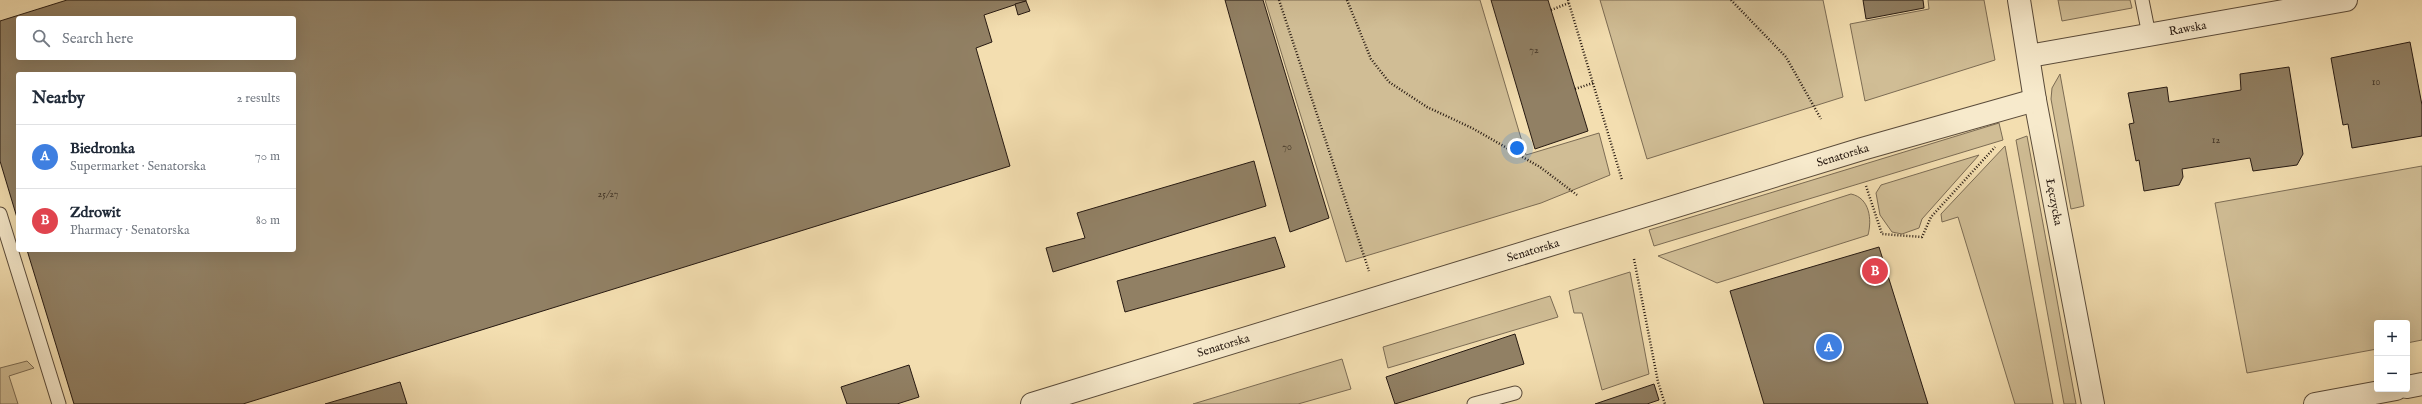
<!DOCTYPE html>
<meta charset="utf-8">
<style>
body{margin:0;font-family:"IM FELL English",serif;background:#f6f6f7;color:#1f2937}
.controls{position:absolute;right:12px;bottom:12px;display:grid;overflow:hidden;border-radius:4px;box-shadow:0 4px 16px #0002}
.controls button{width:36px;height:36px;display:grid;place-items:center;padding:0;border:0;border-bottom:1px solid #e0e1e3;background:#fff;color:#1f2937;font:20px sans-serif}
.you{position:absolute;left:1517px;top:148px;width:14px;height:14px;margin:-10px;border:3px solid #fff;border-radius:50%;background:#1a73e8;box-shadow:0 0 0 6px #1a73e833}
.badge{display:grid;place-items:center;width:26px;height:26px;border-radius:50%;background:#2563eb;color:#fff;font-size:13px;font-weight:700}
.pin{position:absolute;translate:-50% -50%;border:2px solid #fff;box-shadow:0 1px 4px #0006}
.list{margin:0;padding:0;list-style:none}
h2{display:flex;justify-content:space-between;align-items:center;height:52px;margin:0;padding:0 16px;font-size:17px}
h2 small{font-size:13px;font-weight:400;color:#747a83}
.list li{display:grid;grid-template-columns:26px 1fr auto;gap:12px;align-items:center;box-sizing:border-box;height:64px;padding:0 16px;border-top:1px solid #e0e1e3}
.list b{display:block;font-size:15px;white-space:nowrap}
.list p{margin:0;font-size:13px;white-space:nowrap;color:#747a83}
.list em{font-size:13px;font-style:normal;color:#747a83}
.icon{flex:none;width:22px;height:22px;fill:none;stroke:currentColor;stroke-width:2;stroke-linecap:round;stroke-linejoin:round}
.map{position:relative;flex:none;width:2422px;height:404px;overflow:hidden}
.search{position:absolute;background:#fff;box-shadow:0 4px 16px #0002;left:16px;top:16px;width:280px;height:44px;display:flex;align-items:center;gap:10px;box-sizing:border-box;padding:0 14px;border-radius:4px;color:#747a83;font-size:15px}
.panel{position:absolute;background:#fff;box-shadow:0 4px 16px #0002;left:16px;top:72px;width:280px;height:180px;border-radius:4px}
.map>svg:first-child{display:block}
</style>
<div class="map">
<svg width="2422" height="404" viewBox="0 0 2422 404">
<rect width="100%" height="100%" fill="#f3deb0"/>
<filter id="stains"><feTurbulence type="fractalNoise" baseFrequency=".005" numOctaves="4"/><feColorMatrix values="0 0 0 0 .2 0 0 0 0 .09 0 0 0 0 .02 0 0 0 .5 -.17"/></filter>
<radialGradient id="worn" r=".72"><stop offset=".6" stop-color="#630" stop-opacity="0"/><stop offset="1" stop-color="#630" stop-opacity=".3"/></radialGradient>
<!-- green -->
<g fill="#d0bd95" stroke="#7c6c54">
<path d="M 1265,0 L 1480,0 L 1526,155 L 1599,133 L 1610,175 L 1541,203 L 1346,262 Z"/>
<path d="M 1600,0 L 1823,0 L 1843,97 L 1647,159 Z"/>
<path d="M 1928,0 L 1984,0 L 1995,60 L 1865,101 L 1850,24 L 1929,9 Z"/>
<path d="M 2058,0 L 2130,0 L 2132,8 L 2062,21 Z"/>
<path d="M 2060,74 L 2084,206 L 2071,209 L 2051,99 L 2052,88 Z"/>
<path d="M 1999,123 L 2003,140 L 1654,246 L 1649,230 Z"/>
<path d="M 2027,136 L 2076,404 L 2064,404 L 2016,140 Z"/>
<path d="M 2005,146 L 2053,404 L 2015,404 L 1958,217 L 1942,222 L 1941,214 Z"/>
<path d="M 1979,155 L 1922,219 L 1919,228 L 1902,234 L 1892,232 L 1880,215 L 1876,193 L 1881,185 Z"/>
<path d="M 2422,166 L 2422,340 L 2407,343 L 2407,323 L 2377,323 L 2377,349 L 2247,373 L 2215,203 Z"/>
<path d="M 1851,194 C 1870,198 1872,220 1868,235 L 1717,283 L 1658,256 Z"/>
<path d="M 1630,272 L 1649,374 L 1602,390 L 1582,313 L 1574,313 L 1569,291 Z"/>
<path d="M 1550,296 L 1558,317 L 1388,368 L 1383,347 Z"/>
<path d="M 1342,359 L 1351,389 L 1298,404 L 1193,404 Z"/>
<path d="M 27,361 L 34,368 L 9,376 L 18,404 L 0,404 L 0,368 Z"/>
</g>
<!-- building -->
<g fill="#918064" stroke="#271a12" fill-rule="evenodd">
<path d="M 67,0 L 1026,0 L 1026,1 L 984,15 L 992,42 L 976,48 L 1010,166 L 243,404 L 74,404 L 27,250 L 294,250 L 294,74 L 18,74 L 18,221 L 0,161 L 0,21 ZM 18,18 L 294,18 L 294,58 L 18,58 Z"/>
<path d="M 1225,0 L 1263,0 L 1329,218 L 1290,232 Z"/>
<path d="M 1491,0 L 1548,0 L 1588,131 L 1535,149 Z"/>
<path d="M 1863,0 L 1923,0 L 1924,8 L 1866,19 Z"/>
<path d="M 1026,1 L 1030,11 L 1018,15 L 1015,4 Z"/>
<path d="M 2410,42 L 2422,105 L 2422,136 L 2352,148 L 2348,124 L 2343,125 L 2331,58 Z"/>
<path d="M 2289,67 L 2303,154 L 2297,165 L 2253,171 L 2250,158 L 2182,169 L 2183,177 L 2179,185 L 2144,191 L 2139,160 L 2136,161 L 2129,124 L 2134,123 L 2128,93 L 2167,87 L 2169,102 L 2241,90 L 2240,74 Z"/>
<path d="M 1254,161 L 1266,206 L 1053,272 L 1046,248 L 1085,238 L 1077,213 Z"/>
<path d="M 1275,237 L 1285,267 L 1125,312 L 1117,281 Z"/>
<path d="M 1879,247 L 1928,404 L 1764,404 L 1730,291 Z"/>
<path d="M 1515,334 L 1524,364 L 1395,404 L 1386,377 Z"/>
<path d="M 909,365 L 919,397 L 897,404 L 847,404 L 841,387 Z"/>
<path d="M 400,382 L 407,404 L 325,404 Z"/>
<path d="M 1654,384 L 1659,400 L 1647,404 L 1595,404 Z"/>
</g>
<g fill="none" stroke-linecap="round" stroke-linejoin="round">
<!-- lane casing -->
<g stroke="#5a4b3a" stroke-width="15">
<g id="lane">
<path d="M 2142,0 L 2149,35"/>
<path d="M 0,214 L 59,404"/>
<path d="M 1474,404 L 1515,393"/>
</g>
</g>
<!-- street casing -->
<g stroke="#5a4b3a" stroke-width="24">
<g id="street">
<path id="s1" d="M 2019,0 L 2035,100 L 2093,404"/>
<path id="s2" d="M 2029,56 L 2346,0"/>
<path d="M 2407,387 L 2422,384"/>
<path id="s3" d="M 1032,404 L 1862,149 L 2035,100"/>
<path d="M 2315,404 L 2396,389"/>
</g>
</g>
<!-- path -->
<g stroke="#271a12" stroke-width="2.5" stroke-dasharray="1 2" stroke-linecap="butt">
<path d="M 1279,0 L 1369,271"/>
<path d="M 1347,0 L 1371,59 L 1389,82 L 1427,107 L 1472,128 L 1540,167 L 1577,195"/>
<path d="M 1568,0 L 1622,180"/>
<path d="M 1731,0 L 1786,57 L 1821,119"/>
<path d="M 1551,10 L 1569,3"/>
<path d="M 1575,89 L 1593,83"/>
<path d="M 1866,186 L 1882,234 L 1922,237 L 1931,217 L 1995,147"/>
<path d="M 1634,259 L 1658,382 L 1665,404"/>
</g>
<!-- lane -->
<use href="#lane" stroke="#f7eacc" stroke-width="13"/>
<!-- street -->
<use href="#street" stroke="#f7eacc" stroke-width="22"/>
</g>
<g text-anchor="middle" stroke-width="3" stroke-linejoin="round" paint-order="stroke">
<!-- number labels -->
<g font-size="10" fill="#423426">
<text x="1534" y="53">72</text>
<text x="2376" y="85">10</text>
<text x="2216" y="143">12</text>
<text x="1287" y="150">70</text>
<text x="608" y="197">25/27</text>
</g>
<!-- street labels -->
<g font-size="12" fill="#271a12" stroke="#f7eacc">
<text dy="4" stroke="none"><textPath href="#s2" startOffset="161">Rawska</textPath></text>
<text dy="4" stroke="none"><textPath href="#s3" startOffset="848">Senatorska</textPath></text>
<text dy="4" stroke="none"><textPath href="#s1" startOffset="205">Łęczycka</textPath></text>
<text dy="4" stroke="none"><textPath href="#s3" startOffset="524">Senatorska</textPath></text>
<text dy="4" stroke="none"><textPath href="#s3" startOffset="200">Senatorska</textPath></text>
</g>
</g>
<rect width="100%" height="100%" filter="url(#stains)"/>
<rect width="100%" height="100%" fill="url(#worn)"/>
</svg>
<div class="controls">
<button>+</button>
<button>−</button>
</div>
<div class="you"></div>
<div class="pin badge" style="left:1829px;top:347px;background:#3f7fe0">A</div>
<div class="pin badge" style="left:1875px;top:271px;background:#e0444e">B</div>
<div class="search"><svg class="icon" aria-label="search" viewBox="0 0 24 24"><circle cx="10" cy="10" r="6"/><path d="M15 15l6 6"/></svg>Search here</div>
<section class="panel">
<h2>Nearby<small>2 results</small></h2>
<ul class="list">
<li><span class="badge" style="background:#3f7fe0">A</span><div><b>Biedronka</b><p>Supermarket · Senatorska</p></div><em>70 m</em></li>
<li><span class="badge" style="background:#e0444e">B</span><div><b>Zdrowit</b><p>Pharmacy · Senatorska</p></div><em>80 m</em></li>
</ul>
</section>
</div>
